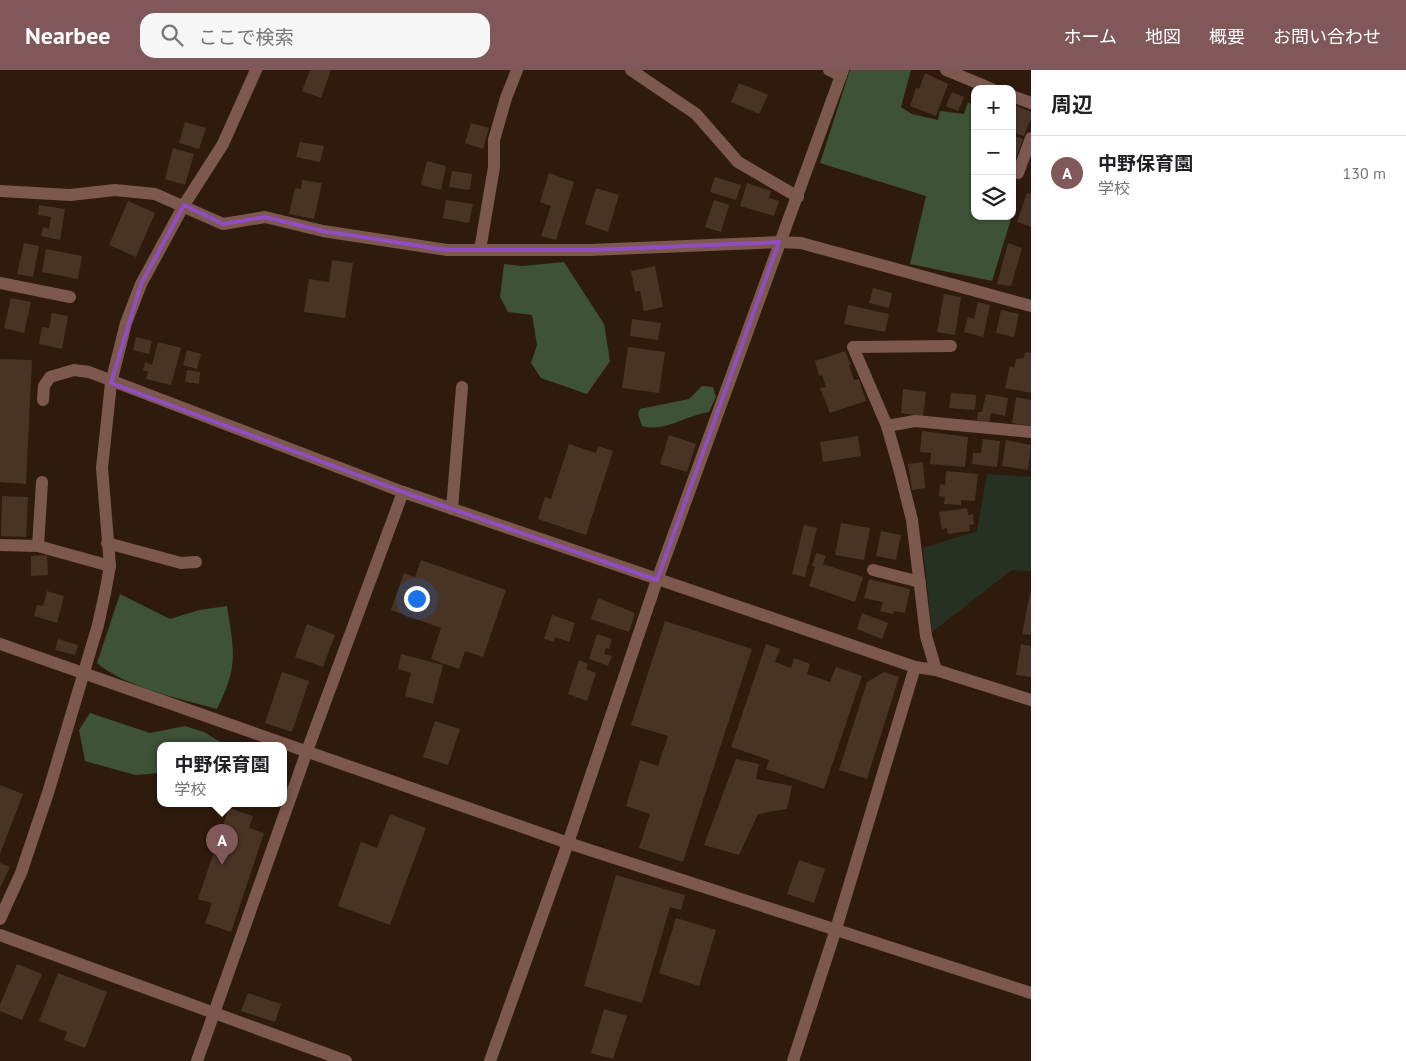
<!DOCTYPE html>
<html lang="ja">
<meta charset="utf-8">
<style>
body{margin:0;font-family:"PT Sans","Noto Sans JP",sans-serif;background:#f6f6f6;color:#202124}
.controls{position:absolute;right:15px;top:15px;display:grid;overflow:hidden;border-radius:10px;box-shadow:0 1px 4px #0004}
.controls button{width:45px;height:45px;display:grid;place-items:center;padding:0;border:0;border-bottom:1px solid #e0e0e0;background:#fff;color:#202124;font:25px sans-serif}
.you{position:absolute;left:416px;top:528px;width:18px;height:18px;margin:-12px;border:4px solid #fff;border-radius:50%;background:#1a73e8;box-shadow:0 0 0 8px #1a73e833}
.badge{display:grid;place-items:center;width:32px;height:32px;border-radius:50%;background:#80585a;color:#fff;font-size:16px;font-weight:700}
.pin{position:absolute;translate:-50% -41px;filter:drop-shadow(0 1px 2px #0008)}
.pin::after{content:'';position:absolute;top:26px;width:18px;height:15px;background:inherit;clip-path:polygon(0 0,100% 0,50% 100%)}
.popup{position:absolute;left:157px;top:672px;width:130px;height:65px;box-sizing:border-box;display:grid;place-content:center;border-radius:10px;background:#fff;filter:drop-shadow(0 1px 4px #0005);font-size:16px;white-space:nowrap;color:#757577}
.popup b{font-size:19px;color:#202124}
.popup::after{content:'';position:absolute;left:50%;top:100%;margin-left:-10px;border:10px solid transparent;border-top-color:#fff}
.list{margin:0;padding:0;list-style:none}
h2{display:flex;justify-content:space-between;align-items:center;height:65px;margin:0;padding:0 20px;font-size:21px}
h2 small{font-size:16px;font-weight:400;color:#757577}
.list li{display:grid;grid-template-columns:32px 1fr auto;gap:15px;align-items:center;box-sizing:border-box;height:75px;padding:0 20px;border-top:1px solid #e0e0e0}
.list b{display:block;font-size:19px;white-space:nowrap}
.list p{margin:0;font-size:16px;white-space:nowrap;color:#757577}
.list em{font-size:16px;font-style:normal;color:#757577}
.icon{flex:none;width:28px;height:28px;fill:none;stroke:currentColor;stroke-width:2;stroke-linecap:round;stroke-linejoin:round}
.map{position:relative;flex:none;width:1031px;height:991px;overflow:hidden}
header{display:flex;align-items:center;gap:30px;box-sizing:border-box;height:70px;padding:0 25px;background:#80585a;color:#fff}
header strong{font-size:24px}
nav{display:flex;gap:28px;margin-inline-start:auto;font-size:18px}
.search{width:350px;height:45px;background:#f6f6f6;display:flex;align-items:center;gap:12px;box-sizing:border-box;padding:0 18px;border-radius:15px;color:#757577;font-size:19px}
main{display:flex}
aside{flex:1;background:#fff}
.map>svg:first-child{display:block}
</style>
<header>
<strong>Nearbee</strong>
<div class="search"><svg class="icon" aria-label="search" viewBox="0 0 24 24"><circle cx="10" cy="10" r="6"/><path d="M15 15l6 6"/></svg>ここで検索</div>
<nav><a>ホーム</a><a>地図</a><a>概要</a><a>お問い合わせ</a></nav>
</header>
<main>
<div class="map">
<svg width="1031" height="991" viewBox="0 0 1031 991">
<rect width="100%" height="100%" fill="#2e1b0d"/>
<!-- green -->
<path fill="#263121" d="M 987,404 L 1031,407 L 1031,501 L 1012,500 L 932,562 L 923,478 L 977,461 Z"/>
<!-- forest -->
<g fill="#3d5236">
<path d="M 850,0 L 911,0 L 901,37 L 912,44 L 938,50 L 940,41 L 964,44 L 968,32 L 974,36 L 975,146 L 1012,146 L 992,211 L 910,194 L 926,126 L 820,93 Z"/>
<path d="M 564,192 L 604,254 L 610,291 L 587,324 L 541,308 L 531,293 L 537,275 L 532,245 L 508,242 L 500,227 L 504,194 L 522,196 Z"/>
<path d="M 702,316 L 713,317 L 716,327 L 709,342 C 687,345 664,363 642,356 L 638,344 L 640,339 L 689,329 Z"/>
<path d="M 120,524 L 170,549 L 199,540 L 227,536 C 234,582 239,595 217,639 C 181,629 125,617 97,593 Z"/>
<path d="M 90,643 L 150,663 L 185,656 L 204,662 L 227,676 L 161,676 L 161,703 L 135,705 L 85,691 L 79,660 Z"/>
</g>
<!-- building -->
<g fill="#493325">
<path d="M 310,0 L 331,0 L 321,28 L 302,21 Z"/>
<path d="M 925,3 L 948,14 L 936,46 L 910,36 L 916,18 L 919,19 Z"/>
<path d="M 739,13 L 768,25 L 759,44 L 731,32 Z"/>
<path d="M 952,22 L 964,27 L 958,41 L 946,36 Z"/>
<path d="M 1012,34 L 1031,42 L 1031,48 L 1024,66 L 1012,62 Z"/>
<path d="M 185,52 L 206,58 L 199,79 L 179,73 Z"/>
<path d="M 471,53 L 489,58 L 483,79 L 465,73 Z"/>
<path d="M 1012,65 L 1023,69 L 1012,99 Z"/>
<path d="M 300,72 L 324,76 L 320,92 L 296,87 Z"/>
<path d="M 173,78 L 194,84 L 185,115 L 165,109 Z"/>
<path d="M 427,91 L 446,96 L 441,120 L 421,115 Z"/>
<path d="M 452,101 L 472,104 L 470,120 L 449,117 Z"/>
<path d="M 549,103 L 574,112 L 556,170 L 541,166 L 551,136 L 540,132 Z"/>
<path d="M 715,107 L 741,115 L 736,130 L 710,122 Z"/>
<path d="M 302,110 L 322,113 L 314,149 L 289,144 L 295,118 L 301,119 Z"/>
<path d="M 747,113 L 771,121 L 769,128 L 779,131 L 774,146 L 740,136 Z"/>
<path d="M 596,118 L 619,125 L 608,162 L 585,154 Z"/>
<path d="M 1027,123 L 1031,124 L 1031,157 L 1017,152 Z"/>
<path d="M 446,130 L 473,134 L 469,153 L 443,148 Z"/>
<path d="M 714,130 L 729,135 L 721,162 L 705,157 Z"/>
<path d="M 128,131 L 155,143 L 136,187 L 109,175 Z"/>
<path d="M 39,135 L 65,139 L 60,170 L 41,166 L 43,157 L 49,159 L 51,147 L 38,145 Z"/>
<path d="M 24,173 L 39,176 L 33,207 L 17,204 Z"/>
<path d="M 1008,173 L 1022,178 L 1011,216 L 997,214 Z"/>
<path d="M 46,179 L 82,186 L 78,209 L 42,202 Z"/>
<path d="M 332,190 L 353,193 L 345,248 L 304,242 L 309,209 L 329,212 Z"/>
<path d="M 655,196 L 663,237 L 644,241 L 640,221 L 635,222 L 631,201 Z"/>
<path d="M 873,218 L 892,223 L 889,238 L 869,233 Z"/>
<path d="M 944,224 L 961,227 L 955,265 L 937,262 Z"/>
<path d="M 11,228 L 31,232 L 24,263 L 4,258 Z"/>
<path d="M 978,232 L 990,235 L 983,267 L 964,262 L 968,247 L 974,249 Z"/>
<path d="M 848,235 L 889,244 L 885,262 L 844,254 Z"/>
<path d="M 1001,240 L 1019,244 L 1014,267 L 996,263 Z"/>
<path d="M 52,243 L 68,246 L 62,279 L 39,274 L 42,257 L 49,258 Z"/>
<path d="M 632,249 L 661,253 L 658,270 L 630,266 Z"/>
<path d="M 136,267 L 152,271 L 149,284 L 133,280 Z"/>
<path d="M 158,272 L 181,278 L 171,315 L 146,309 L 148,302 L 143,300 L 145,292 L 152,295 Z"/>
<path d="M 628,277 L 665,282 L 659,323 L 622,318 Z"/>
<path d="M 187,280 L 201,284 L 197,299 L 183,295 Z"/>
<path d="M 845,281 L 851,295 L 849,295 L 854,310 L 859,309 L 866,331 L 830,343 L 820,318 L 826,317 L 822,305 L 819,306 L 815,291 Z"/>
<path d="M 1025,282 L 1031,283 L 1031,323 L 1005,318 L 1010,296 L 1014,298 L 1016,289 L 1024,288 Z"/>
<path d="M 0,289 L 32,290 L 26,414 L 0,412 Z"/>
<path d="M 187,300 L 200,302 L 199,314 L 185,312 Z"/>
<path d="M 903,319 L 926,322 L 923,346 L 901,343 Z"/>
<path d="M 951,323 L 976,325 L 975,340 L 949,338 Z"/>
<path d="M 986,324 L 1008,328 L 1005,346 L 991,343 L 989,352 L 977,350 L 978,342 L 982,342 Z"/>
<path d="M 1016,327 L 1031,330 L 1031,356 L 1012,353 Z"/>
<path d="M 922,361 L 968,367 L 965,397 L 930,394 L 931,383 L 920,382 Z"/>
<path d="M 669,365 L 696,374 L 687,402 L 660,394 Z"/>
<path d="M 858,366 L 861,386 L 823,392 L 820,372 Z"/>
<path d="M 983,369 L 1000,371 L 997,397 L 972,394 L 973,383 L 981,383 Z"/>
<path d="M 1006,370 L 1031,375 L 1028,400 L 1002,396 Z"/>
<path d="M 569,374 L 596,383 L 598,376 L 613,381 L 586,465 L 538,449 L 545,427 L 551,429 Z"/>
<path d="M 923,392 L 925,418 L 912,420 L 908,394 Z"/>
<path d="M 946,401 L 978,404 L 975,431 L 961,430 L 961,435 L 944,434 L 945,427 L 939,426 L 940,414 L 945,415 Z"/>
<path d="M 2,426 L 28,427 L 26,467 L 1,466 Z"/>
<path d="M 967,438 L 968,445 L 973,444 L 974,454 L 969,455 L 970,461 L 948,464 L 947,458 L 942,459 L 939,442 Z"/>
<path d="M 841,453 L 870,458 L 864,490 L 835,485 Z"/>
<path d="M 804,455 L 817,458 L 805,507 L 792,504 Z"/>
<path d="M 881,461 L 901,465 L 896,490 L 876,486 Z"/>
<path d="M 816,483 L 826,486 L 823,494 L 863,507 L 855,532 L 809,516 L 815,497 L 812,496 Z"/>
<path d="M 47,485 L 48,505 L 31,506 L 31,486 Z"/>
<path d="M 421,490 L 506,520 L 483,587 L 465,581 L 459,599 L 431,589 L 441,558 L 391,540 L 404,503 L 415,507 Z"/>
<path d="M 869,509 L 910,519 L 905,543 L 894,541 L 893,544 L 880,541 L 883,532 L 864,528 Z"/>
<path d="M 47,521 L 64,526 L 57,553 L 34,546 L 37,535 L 43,536 Z"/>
<path d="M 1030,523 L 1031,523 L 1031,565 L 1022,564 Z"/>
<path d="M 598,528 L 635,543 L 629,562 L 591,549 Z"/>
<path d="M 862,543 L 888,553 L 882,569 L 857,559 Z"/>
<path d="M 552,545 L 575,553 L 569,572 L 555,567 L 554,572 L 544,569 Z"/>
<path d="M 665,551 L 752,579 L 683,792 L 639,778 L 650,744 L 626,736 L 640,690 L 658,696 L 668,666 L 631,655 Z"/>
<path d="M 307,554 L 335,565 L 323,597 L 295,587 Z"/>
<path d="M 597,564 L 612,569 L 609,579 L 606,578 L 604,584 L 612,586 L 608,596 L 589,589 Z"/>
<path d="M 58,569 L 78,575 L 75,585 L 55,580 Z"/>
<path d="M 766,574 L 780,579 L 775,592 L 791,598 L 794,588 L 810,594 L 807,604 L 830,612 L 836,597 L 862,606 L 824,719 L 766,699 L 769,690 L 731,677 Z"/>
<path d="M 1021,574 L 1031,576 L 1031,607 L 1016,605 Z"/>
<path d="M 401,584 L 443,595 L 433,634 L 405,626 L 411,603 L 398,599 Z"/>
<path d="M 579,590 L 588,594 L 586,599 L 596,603 L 587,631 L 568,624 Z"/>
<path d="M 282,602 L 309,611 L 292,662 L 265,653 Z"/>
<path d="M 884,602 L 899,607 L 867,709 L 839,700 L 867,612 Z"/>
<path d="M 435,651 L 460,659 L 448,695 L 423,687 Z"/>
<path d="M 736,689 L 759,694 L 756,709 L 792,716 L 787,739 L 758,744 L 739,785 L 704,775 Z"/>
<path d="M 0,715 L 23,724 L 0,784 Z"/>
<path d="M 229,738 L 253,746 L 249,758 L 264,763 L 231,862 L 205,853 L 212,833 L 198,829 Z"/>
<path d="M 390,744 L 426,758 L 390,855 L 338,836 L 361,772 L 377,778 Z"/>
<path d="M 799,790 L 825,799 L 814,833 L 787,824 Z"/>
<path d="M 0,793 L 10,797 L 0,818 Z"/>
<path d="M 616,805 L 685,825 L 681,840 L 670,837 L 642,933 L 584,916 Z"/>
<path d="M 676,848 L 716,860 L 699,916 L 659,903 Z"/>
<path d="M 17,894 L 42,904 L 22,950 L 0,941 L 0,935 Z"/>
<path d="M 58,903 L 107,922 L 85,978 L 64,970 L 67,962 L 39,951 Z"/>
<path d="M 248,923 L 281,934 L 275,952 L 241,941 Z"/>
<path d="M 604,939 L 627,946 L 613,989 L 591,983 Z"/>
</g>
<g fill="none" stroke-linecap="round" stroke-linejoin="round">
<!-- minor -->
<g stroke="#7c584e" stroke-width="12">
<path d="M 631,0 L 696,44 L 738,92 L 798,127"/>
<path d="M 829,0 L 841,6"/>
<path d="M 946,0 L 992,19"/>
<path d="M 1012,26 L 1031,33"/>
<path d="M 1018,103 L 1031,68"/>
<path d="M 0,121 L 70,125 L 115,120 L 155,124 L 223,154 L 265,147 L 323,161 L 447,180 L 590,180 L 779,172 L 801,173 L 1031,236"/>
<path d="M 480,180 L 494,97 L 494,70 L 506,28 L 517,0"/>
<path d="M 0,213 L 70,227"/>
<path d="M 43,330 L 44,316 L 50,307 L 74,300 L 89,302 L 403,422 L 915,597 L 936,600 L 1031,630"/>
<path d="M 887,356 L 915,351 L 1031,362"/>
<path d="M 452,439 L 462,317"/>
<path d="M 107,473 L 181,493 L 196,492"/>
<path d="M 0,475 L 38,476 L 110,496"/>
<path d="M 38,476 L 42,412"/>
<path d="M 873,500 L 920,512"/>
<path d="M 0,574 L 568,773 L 1031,923"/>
<path d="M 936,600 L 926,566 L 912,450 L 899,398 L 887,356 L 853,277 L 951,276"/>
<path d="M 0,849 L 21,803 L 48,723 L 98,555 L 105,523 L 110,496 L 102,398 L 111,313 L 126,253 L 141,214 L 184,135 L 223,74 L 256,0"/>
<path d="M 0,865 L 346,991"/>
<path d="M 197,991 L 307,681 L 403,422"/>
<path d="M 490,991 L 568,773 L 657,510 L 843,0"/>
<path d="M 793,991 L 836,859 L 915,597"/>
</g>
</g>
<!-- marked area -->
<path fill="none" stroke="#904ec2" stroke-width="4" stroke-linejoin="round" d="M 184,135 L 223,154 L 265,147 L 323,161 L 447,180 L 590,180 L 779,172 L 657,510 L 403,422 L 111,313 L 141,214 Z"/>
</svg>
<div class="controls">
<button>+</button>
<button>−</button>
<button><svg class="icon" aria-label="layers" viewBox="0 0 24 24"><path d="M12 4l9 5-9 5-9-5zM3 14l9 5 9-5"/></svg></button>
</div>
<div class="you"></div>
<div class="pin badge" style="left:222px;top:795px">A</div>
<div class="popup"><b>中野保育園</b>学校</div>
</div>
<aside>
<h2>周辺<small></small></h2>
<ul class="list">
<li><span class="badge">A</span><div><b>中野保育園</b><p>学校</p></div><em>130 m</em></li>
</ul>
</aside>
</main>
